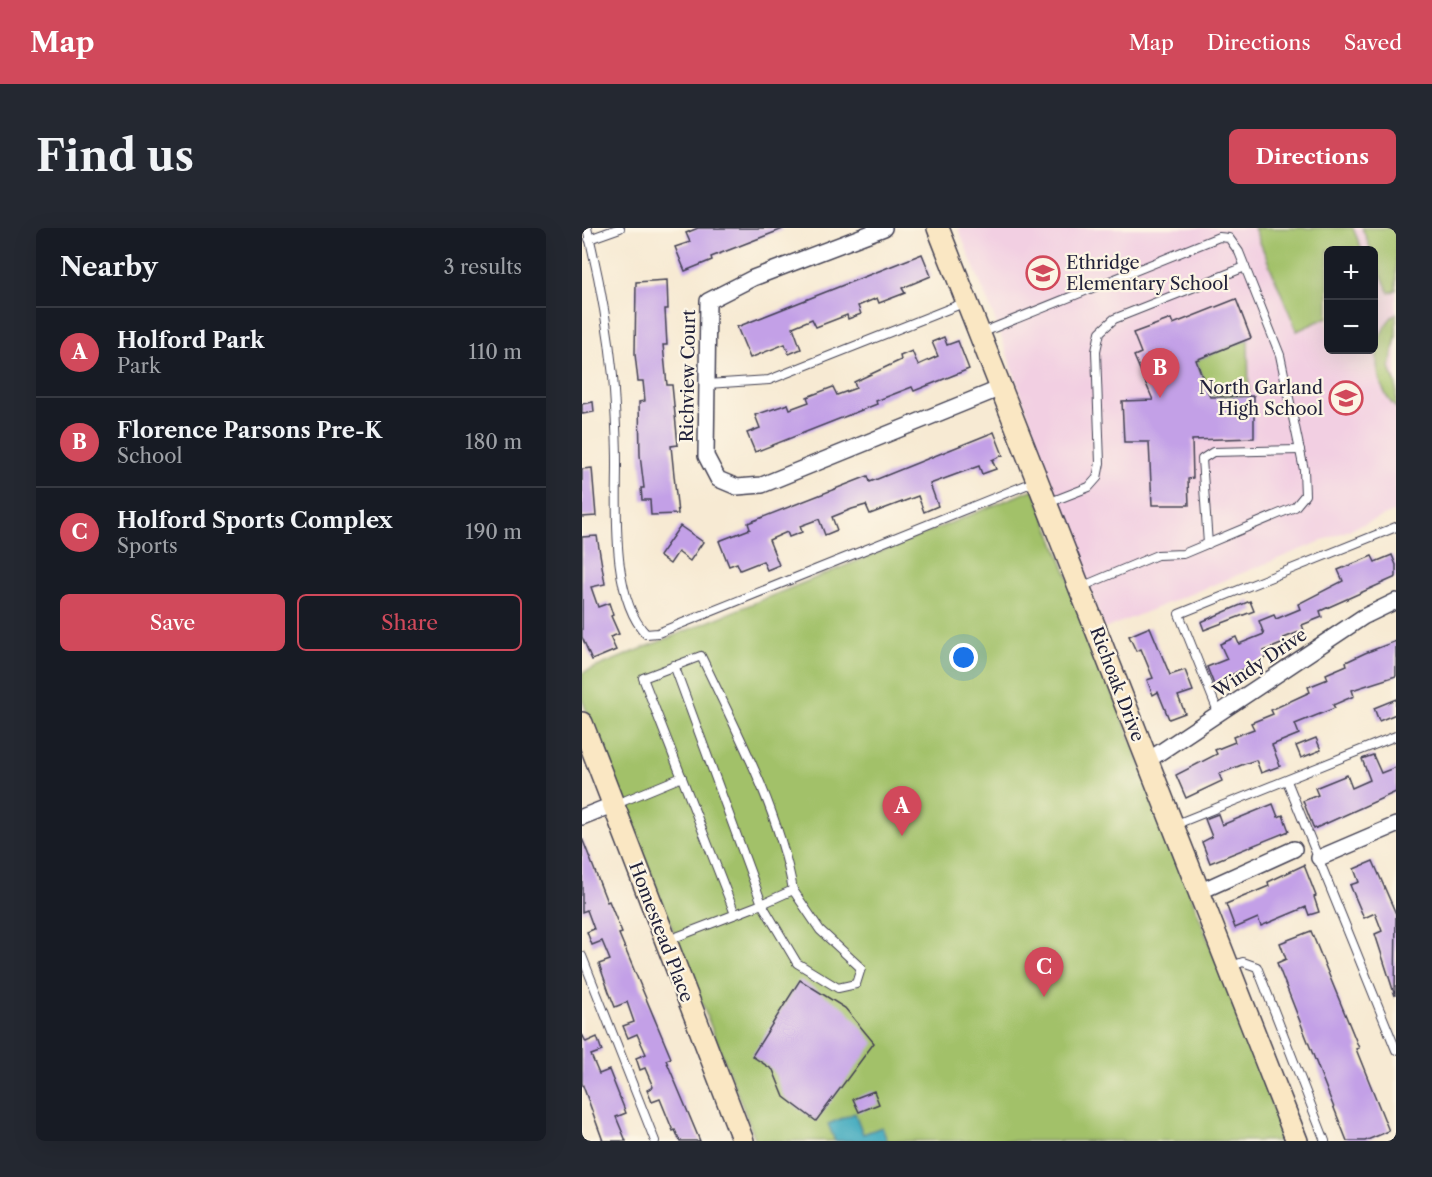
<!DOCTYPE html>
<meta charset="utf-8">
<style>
body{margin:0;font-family:"Libre Caslon Text",serif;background:#242831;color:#f1f3f6}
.controls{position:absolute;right:18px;top:18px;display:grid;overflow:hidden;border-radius:9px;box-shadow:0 6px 24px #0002}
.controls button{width:54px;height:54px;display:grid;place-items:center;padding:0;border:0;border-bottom:2px solid #363941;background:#171b24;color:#f1f3f6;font:30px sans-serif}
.you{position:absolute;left:382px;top:430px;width:21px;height:21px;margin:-15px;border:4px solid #fff;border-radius:50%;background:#1a73e8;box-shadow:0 0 0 9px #1a73e833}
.badge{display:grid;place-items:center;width:39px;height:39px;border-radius:50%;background:#d1495b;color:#fff;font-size:20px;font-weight:700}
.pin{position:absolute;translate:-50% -50px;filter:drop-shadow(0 2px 3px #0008)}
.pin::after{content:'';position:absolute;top:32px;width:21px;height:18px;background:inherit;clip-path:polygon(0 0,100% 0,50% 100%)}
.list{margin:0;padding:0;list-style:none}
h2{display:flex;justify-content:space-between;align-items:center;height:78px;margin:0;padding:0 24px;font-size:26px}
h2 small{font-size:20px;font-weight:400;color:#9ea1a6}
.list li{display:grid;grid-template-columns:39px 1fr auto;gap:18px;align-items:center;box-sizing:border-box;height:90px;padding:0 24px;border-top:2px solid #363941}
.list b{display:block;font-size:22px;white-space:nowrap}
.list p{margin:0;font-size:20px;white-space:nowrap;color:#9ea1a6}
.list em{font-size:20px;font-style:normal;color:#9ea1a6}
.actions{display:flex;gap:12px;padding:18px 24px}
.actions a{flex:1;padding:14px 0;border:2px solid #d1495b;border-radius:9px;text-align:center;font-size:21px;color:#d1495b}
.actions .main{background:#d1495b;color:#fff}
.map{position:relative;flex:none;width:814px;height:913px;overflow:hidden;border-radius:9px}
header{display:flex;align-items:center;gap:36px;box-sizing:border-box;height:84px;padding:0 30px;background:#d1495b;color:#fff}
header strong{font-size:28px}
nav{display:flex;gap:33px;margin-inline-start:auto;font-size:21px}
.intro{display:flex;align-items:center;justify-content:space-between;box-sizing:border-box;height:144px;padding:0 36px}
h1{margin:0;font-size:42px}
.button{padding:15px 27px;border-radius:9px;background:#d1495b;color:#fff;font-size:21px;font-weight:700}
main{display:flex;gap:36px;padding:0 36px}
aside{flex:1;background:#171b24;border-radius:9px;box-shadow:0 6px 24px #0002}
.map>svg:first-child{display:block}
</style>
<header>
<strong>Map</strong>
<nav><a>Map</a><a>Directions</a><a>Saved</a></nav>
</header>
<div class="intro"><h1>Find us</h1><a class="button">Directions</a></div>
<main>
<aside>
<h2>Nearby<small>3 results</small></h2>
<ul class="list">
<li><span class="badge">A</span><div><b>Holford Park</b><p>Park</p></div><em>110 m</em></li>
<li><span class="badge">B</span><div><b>Florence Parsons Pre-K</b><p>School</p></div><em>180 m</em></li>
<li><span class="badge">C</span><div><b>Holford Sports Complex</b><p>Sports</p></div><em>190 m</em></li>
</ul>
<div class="actions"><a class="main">Save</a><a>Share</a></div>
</aside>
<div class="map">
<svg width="814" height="913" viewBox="0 0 814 913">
<rect width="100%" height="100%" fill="#fcf5e5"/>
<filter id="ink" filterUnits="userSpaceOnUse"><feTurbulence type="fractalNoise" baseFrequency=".0167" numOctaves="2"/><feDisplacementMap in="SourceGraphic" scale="12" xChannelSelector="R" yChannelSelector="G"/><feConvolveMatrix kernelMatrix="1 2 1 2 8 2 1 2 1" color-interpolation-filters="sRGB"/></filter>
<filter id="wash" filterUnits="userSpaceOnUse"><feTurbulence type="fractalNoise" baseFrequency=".008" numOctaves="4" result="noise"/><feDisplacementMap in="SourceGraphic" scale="24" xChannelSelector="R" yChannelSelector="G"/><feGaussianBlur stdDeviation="1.35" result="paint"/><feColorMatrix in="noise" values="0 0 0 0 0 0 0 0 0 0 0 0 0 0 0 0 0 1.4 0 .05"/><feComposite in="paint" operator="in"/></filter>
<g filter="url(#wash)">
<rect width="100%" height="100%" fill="#f7ead3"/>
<!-- built -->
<path fill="#f2cfe2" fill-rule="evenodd" d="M 376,0 L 814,0 L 814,283 L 522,401 L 412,89 ZM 746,22 L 792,22 L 792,122 L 746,122 Z"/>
<!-- green -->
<g fill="#a2c169" stroke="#627252" stroke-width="1.5">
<path d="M 672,0 L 771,0 L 780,22 L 746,22 L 746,89 L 715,103 Z"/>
<path d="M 780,0 L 814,0 L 814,62 L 807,65 Z"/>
<path d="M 814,85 L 814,108 L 808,140 L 814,157 L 814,180 C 790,157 787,108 814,85 Z"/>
<path d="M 666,111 L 667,168 L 628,169 L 614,132 Z"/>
<path d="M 452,261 L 704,913 L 174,913 L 0,471 L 0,445 Z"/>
</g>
<!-- water -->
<path fill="#3ea9be" stroke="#30667c" stroke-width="1.5" d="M 273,885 L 281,906 L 300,899 L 305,913 L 253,913 L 246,896 Z"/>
<g id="blocks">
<!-- building -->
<g fill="#c3a0e7">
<path d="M 116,0 L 201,0 L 201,1 L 129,29 L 130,32 L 103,43 L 93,19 L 108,14 L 104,5 Z"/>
<path d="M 340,26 L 349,48 L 320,60 L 323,65 L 297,75 L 295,70 L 276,78 L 279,86 L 266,91 L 265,87 L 234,99 L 230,91 L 211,99 L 219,121 L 207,126 L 203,116 L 168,130 L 155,99 Z"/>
<path d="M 85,52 L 86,81 L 83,81 L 85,117 L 81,117 L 85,157 L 90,157 L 96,217 L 89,218 L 96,286 L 69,287 L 68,272 L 60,272 L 59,260 L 62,260 L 58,227 L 57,174 L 63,173 L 61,153 L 56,153 L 53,126 L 54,54 Z"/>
<path d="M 654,71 L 669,110 L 614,132 L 628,169 L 672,168 L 672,210 L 610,212 L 611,250 L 606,251 L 607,277 L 570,277 L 567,214 L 542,214 L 540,173 L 571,172 L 552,128 L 559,125 L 551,105 L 589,91 L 591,96 Z"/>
<path d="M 362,109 L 365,117 L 376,113 L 387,141 L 332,163 L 330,159 L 294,173 L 295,176 L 173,224 L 165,205 L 178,200 L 173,187 L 206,176 L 208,181 L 227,174 L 225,169 L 251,159 L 255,167 L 274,160 L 272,154 L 319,132 L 318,128 L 330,123 L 336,137 L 356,128 L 350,114 Z"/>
<path d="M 11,174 L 12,184 L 0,186 L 0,176 Z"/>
<path d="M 412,204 L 421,227 L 410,232 L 414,241 L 400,246 L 397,238 L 348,256 L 356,278 L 342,284 L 336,268 L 288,286 L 284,277 L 270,281 L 250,289 L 255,302 L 243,307 L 237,291 L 218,298 L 220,304 L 207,309 L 205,304 L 187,312 L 197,337 L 185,342 L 181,333 L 158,342 L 155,335 L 147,338 L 137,313 L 168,301 L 166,295 L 286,248 L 288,254 Z"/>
<path d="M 10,240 L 14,288 L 0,289 L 0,241 Z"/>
<path d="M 98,298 L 121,314 L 108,333 L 96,324 L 88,336 L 77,328 Z"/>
<path d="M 15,308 L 23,356 L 9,359 L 16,379 L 27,375 L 31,387 L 29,388 L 37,406 L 28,409 L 34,422 L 10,432 L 0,409 L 0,309 Z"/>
<path d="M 810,327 L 814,337 L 814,349 L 738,383 L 740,389 L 720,397 L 722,402 L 702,410 L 704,414 L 682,423 L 685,429 L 647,448 L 649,453 L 633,459 L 625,439 L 645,431 L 638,416 L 654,409 L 657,416 L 682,406 L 677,393 L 692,387 L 694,391 L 718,381 L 716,376 L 761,353 L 756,342 L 790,328 L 793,334 Z"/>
<path d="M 668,373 L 672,383 L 622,402 L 619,394 Z"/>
<path d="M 568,399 L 588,447 L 603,442 L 611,463 L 596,468 L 603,485 L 587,491 L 576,464 L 571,467 L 565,452 L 571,450 L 559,421 L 554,423 L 547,408 Z"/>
<path d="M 814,413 L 814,448 L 770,462 L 772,468 L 751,477 L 753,480 L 713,496 L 717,506 L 690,517 L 698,538 L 679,545 L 674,532 L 662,536 L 637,546 L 640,553 L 604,570 L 594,547 L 635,526 L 633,522 L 653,514 L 651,509 L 672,501 L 669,495 L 691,486 L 689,482 L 728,464 L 726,459 L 746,451 L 744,446 L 765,437 L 764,434 L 783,425 Z"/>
<path d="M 814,471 L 814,486 L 797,493 L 792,480 Z"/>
<path d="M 734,510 L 739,522 L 719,530 L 714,518 Z"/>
<path d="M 791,527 L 799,545 L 814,539 L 814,564 L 732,601 L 721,573 L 736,567 L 733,560 L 765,547 L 770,560 L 788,552 L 780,531 Z"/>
<path d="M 691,576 L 696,589 L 701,587 L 707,603 L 628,635 L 620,614 L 630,609 L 623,591 L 636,586 L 640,597 Z"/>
<path d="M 0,610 L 25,674 L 27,673 L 40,705 L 37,706 L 89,830 L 84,832 L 118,913 L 98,913 L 93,902 L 91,903 L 78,871 L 70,874 L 65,862 L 71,859 L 63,840 L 58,842 L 54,830 L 64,826 L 55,806 L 46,810 L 41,798 L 52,794 L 45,774 L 33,779 L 27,764 L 17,736 L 28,732 L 20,713 L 10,717 L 5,704 L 12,701 L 5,682 L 0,684 Z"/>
<path d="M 791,633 L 814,686 L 813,768 L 793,706 L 800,703 L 793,685 L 782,690 L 768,657 L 777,654 L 772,641 Z"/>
<path d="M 722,637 L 734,668 L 732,669 L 737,684 L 727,687 L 724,679 L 679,698 L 676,690 L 653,700 L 644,676 L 687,658 L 686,654 Z"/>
<path d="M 729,703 L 777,820 L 774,821 L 807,903 L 783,913 L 765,913 L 695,735 L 704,731 L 698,715 Z"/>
<path d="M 218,752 L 263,780 L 292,815 L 234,893 L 202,869 L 191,842 L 170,828 Z"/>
<path d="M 0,806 L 4,814 L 15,809 L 20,823 L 9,827 L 17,846 L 27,842 L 44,885 L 34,889 L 44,913 L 21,913 L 0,855 Z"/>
<path d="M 292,863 L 297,876 L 277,884 L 271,871 Z"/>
</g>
</g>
</g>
<g filter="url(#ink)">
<use href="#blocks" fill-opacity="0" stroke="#424052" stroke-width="1.5"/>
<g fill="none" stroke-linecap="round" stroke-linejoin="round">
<!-- lane casing -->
<g stroke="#424052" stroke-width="10">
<g id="lane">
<path d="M 5,0 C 17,48 26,99 31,148 C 33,177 35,206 35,235 C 35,283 29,369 64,406 L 76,405 L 454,253"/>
<path d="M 7,11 L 38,0"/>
<path d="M 399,105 L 637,9 L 647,10 L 657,24 L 698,127 L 722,242 L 723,267 L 713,279 L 601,326 L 575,327 L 499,359"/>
<path d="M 125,156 L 187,152 L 384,74"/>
<path d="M 466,275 L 507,259 L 515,250 L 518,235 L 514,123 L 518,104 L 532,91 L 663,39"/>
<path d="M 626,316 L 620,231 L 631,224 L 718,222"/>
<path d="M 637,486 L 597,386 L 814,299"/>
<path d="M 705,553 L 814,822"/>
<path d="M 32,577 L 100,549"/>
<path d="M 592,597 L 814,508"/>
<path d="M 153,686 L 61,450 L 119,428 C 154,501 197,582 211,662"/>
<path d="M 84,713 L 180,676 L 215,735 L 256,760 L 274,756 L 279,740 L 238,702 L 211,662 L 180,676 L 92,437"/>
<path d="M 0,728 L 73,913"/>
<path d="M 647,739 L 661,734 L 675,739 L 743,913"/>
</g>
</g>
<!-- street casing -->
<g stroke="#424052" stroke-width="18">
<g id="street">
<path d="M 302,0 L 171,50 L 126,73 L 124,228 L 136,251 L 155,259 L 180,257 L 419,160"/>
<path d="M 565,533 L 781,389 L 814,373"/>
<path d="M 0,589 L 30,577"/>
<path d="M 737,630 L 814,597"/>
<path d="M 617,664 L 712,621"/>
</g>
</g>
<!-- secondary casing -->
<g stroke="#424052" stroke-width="24">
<g id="secondary">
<path d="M 356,0 L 715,913"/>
<path d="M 0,495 L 161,913"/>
</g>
</g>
<!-- lane -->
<use href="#lane" stroke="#fff" stroke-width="8"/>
<!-- street -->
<use href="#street" stroke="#fff" stroke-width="15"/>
<!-- secondary -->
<use href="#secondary" stroke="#fae7c3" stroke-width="21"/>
</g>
</g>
<!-- icons -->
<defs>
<g id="school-ring" transform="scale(1.725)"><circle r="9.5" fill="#fcf5e5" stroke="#d1495b" stroke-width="1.5"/><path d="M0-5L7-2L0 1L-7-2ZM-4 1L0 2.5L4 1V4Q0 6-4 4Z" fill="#d1495b"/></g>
</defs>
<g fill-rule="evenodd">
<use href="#school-ring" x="461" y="45"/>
<use href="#school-ring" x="764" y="170"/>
</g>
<g text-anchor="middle" stroke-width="4.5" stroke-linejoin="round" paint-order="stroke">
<!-- poi labels -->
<g font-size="18" fill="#22223b" stroke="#fcf5e5" text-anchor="start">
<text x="484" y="41">Ethridge<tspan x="484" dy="21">Elementary School</tspan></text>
<text x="741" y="166" text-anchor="end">North Garland<tspan x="741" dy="21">High School</tspan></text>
</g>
<!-- street labels -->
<g font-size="18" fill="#22223b" stroke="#fcf5e5">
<text transform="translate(106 148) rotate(-89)" y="6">Richview Court</text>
<text transform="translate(678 435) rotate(-34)" y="6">Windy Drive</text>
<text transform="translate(535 456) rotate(69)" y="6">Richoak Drive</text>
<text transform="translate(79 704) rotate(69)" y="6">Homestead Place</text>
</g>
</g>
</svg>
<div class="controls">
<button>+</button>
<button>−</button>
</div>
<div class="you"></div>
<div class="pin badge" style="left:320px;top:608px">A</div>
<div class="pin badge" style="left:578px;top:170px">B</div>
<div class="pin badge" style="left:462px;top:769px">C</div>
</div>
</main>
